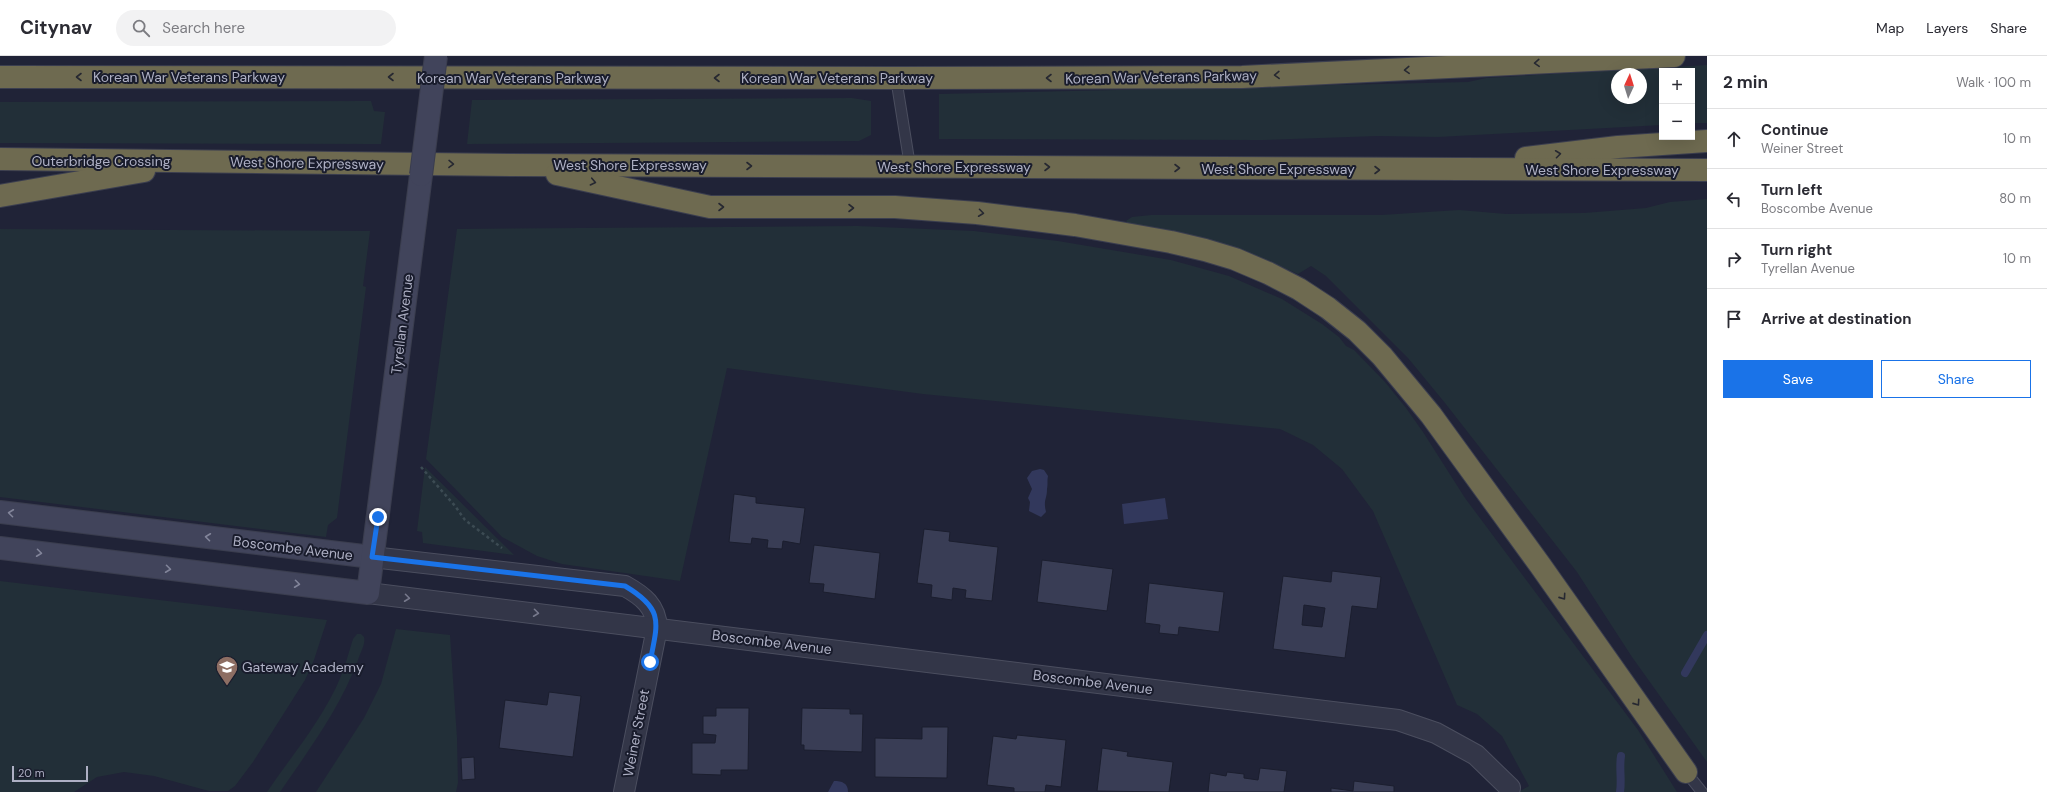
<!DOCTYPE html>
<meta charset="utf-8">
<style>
body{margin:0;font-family:"DM Sans",sans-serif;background:#f2f2f3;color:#2b2b33}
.controls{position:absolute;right:12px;top:12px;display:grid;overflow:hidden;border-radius:0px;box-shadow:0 4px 16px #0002}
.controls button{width:36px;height:36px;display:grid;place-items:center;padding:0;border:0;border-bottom:1px solid #e1e1e2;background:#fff;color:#2b2b33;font:20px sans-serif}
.compass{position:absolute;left:1611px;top:12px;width:36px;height:36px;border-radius:50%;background:#fff;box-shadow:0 4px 16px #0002;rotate:4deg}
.scale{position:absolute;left:12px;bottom:10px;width:76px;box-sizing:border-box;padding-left:4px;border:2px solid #aeb0c4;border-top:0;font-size:11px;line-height:14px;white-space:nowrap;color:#aeb0c4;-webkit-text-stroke:3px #191c2c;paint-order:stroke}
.stop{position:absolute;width:12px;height:12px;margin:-9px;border:3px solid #1a73e8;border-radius:50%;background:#fff}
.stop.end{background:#1a73e8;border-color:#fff;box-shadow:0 1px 4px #0008}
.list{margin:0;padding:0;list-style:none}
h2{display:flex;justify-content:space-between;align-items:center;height:52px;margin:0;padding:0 16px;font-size:17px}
h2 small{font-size:13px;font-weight:400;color:#7c7c81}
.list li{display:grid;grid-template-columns:26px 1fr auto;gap:12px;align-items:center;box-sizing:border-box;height:60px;padding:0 16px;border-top:1px solid #e1e1e2}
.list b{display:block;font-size:15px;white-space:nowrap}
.list p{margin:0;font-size:13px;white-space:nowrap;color:#7c7c81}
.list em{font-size:13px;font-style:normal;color:#7c7c81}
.actions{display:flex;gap:8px;padding:12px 16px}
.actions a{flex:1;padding:9px 0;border:1px solid #1a73e8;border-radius:0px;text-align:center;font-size:14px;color:#1a73e8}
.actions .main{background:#1a73e8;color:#fff}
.icon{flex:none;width:22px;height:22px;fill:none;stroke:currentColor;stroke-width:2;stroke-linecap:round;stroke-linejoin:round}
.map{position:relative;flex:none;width:1707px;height:736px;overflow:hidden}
header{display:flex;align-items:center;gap:24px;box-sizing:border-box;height:56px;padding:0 20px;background:#fff;border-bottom:1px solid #e1e1e2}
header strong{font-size:19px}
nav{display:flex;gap:22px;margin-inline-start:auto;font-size:14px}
.search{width:280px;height:36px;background:#f2f2f3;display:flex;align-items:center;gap:10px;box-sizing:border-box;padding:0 14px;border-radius:22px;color:#7c7c81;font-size:15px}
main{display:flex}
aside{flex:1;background:#fff}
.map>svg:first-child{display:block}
</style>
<header>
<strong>Citynav</strong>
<div class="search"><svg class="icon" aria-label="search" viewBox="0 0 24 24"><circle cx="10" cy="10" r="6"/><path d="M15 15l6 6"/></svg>Search here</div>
<nav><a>Map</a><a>Layers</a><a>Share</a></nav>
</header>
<main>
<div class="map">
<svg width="1707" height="736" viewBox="0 0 1707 736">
<rect width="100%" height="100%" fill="#202337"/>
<!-- green -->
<g fill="#222f38" fill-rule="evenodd">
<path d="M 1707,9 L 1707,67 L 1692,67 L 1692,15 L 1662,15 L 1662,69 L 1438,81 L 1378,80 L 1262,84 L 939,83 L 939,38 L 1468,26 L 1486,22 ZM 1617,18 L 1641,18 L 1641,42 L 1617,42 Z"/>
<path d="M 852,42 L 871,45 L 871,79 L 859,85 L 467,88 L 472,44 Z"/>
<path d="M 371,45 L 374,55 L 385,56 L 381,88 L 0,87 L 0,46 Z"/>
<path d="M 1707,143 L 1707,706 L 1632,601 L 1577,516 L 1445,347 L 1408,302 L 1326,220 L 1311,210 L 1298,218 L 1241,194 L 1127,167 L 1126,165 L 1132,161 L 1151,159 L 1381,159 L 1459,154 L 1506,158 L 1584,157 L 1646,152 L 1670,146 Z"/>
<path d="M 857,170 L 974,175 L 1058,185 L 1171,204 L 1229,220 L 1282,243 L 1322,268 L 1339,281 L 1346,290 L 1354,294 L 1385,326 L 1406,352 L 1423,376 L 1465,442 L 1638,674 L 1677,736 L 1518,736 L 1529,730 L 1502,680 L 1477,658 L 1457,649 L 1373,455 L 1342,413 L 1313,389 L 1280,373 L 923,338 L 727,312 L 680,525 L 562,508 L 537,500 L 502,481 L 426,403 L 457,173 Z"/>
<path d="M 0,173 L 370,175 L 363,230 L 366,231 L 337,462 L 328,469 L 326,481 L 0,441 Z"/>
<path d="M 425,411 L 514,499 L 423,487 L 422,476 L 417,475 Z"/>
<path d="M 0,525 L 327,564 L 314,604 L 305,624 L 253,706 L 235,730 L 228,735 L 209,735 L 154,720 L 124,716 L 97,721 L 74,736 L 0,736 Z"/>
<path d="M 396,573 L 450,579 L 457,682 L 458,727 L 456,736 L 316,736 L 364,662 L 381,628 Z"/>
<path d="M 357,578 L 361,578 L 364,581 C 366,588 360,597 358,604 C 340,652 309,694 280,736 L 267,736 C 292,699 324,662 341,620 C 346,608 349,595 353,583 Z"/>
</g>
<!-- water -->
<g fill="#32385c">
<path d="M 1040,413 L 1044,414 L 1048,420 C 1047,425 1048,428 1047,433 C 1047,444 1043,443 1046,456 L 1041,461 L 1029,455 L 1030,446 L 1028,442 L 1032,433 L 1027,422 L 1032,415 Z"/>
<path d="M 1165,442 L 1168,463 L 1124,468 L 1122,448 Z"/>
<path d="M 834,725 C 842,725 848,727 848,736 L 828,736 Z"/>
</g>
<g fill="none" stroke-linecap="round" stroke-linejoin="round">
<!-- stream -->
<g stroke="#32385c" stroke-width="8">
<path d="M 1685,617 L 1707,579"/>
<path d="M 1620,736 C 1622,724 1619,712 1621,700"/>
</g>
</g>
<!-- building -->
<g fill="#393d55" stroke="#1b1e2e" fill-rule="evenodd">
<path d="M 734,438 L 756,441 L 756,447 L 805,452 L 800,488 L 783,485 L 782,493 L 767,492 L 768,484 L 752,482 L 751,488 L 729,486 Z"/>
<path d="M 924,473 L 950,476 L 949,485 L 998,491 L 992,545 L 965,542 L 966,534 L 953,532 L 952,544 L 931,541 L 932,529 L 917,527 Z"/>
<path d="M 814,489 L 880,497 L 875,543 L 823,536 L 824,528 L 809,527 Z"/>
<path d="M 1042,504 L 1113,513 L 1107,555 L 1037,546 Z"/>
<path d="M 1332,515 L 1381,521 L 1377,553 L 1352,550 L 1345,602 L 1273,593 L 1283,520 L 1331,526 ZM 1304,549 L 1325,552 L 1322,571 L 1302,569 Z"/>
<path d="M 1149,527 L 1224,536 L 1219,576 L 1179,571 L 1178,579 L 1159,577 L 1160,569 L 1145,567 Z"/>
<path d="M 549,636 L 581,640 L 573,701 L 499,692 L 505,644 L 547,649 Z"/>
<path d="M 716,652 L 749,652 L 748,714 L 721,714 L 721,719 L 692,718 L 692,687 L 715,687 L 716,679 L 703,678 L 703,660 L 716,660 Z"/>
<path d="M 802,652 L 850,653 L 850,658 L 863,658 L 862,696 L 804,694 L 804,689 L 801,689 Z"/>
<path d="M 922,671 L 948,671 L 947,722 L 875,721 L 875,682 L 922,683 Z"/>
<path d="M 1017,679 L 1066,684 L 1061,731 L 1046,729 L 1045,736 L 1014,736 L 1014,732 L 987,729 L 993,680 L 1016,683 Z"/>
<path d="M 1102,692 L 1128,696 L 1127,700 L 1173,706 L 1169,736 L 1097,735 Z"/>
<path d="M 474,701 L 475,723 L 462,724 L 461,702 Z"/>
<path d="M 1260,712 L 1287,715 L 1284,736 L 1208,736 L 1210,717 L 1226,720 L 1227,716 L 1244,718 L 1244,722 L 1258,724 Z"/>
<path d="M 1354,725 L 1394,730 L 1394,736 L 1331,736 L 1331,732 L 1353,735 Z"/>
</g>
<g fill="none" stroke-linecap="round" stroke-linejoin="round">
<!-- lane casing -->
<g stroke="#4b4e5f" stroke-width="12">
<g id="lane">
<path d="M 896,22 L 910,110"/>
<path d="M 1686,716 L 1702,736"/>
</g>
</g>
<!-- street casing -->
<g stroke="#4b4e5f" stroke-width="22">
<g id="street">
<path d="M 372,501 L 625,530 C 643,540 656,550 657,572 L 624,736"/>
<path d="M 368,537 L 1398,664 L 1436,677 L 1476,699 L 1510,732"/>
</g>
</g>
<!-- secondary casing -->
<g stroke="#3a3d4e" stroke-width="24">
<g id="secondary">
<path d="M 0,456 L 372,501"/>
<path d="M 0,492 L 368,537 L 421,119"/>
</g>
</g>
<!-- highway casing -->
<g stroke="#3b3e4f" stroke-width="24">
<g id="highway">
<path d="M 0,21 L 896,22 L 1242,21 L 1674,0"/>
<path d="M 1526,102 L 1618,91 L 1707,85"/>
<path d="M 0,103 L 514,109 L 1707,114"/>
<path d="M 557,118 L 710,151 L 895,151 L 977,157 L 1075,169 L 1171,186 L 1205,194 L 1235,203 L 1268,217 L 1299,233 L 1328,252 L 1357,275 L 1382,300 L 1431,359 L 1540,509 L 1686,716"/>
<path d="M 0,140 L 144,115"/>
</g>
</g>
<!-- path -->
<path stroke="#3c4b53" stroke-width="2.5" stroke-dasharray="3 3" stroke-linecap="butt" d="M 421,411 L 455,450 L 465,464 L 502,492"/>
<!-- lane -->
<use href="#lane" stroke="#333648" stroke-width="10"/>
<!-- street -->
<use href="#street" stroke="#333648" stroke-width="20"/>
<!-- secondary -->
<use href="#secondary" stroke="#41445b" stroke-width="22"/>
<!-- highway -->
<use href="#highway" stroke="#6e6a50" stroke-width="22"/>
<!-- secondary-bridge casing -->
<g stroke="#3a3d4e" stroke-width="24" stroke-linecap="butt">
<path id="secondary-bridge" d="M 421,119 L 436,0"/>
</g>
<!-- secondary-bridge -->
<use href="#secondary-bridge" stroke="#41445b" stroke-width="22"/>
</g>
<!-- one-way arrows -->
<defs><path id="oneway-chevron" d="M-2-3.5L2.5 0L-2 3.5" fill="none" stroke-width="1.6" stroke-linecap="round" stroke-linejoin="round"/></defs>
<g stroke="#262831">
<use href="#oneway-chevron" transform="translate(1537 7) rotate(177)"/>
<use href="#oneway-chevron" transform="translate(1407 14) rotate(177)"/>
<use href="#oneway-chevron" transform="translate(1277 19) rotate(178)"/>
<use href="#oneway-chevron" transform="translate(79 21) rotate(-180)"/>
<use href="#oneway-chevron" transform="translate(391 21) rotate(-180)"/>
<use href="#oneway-chevron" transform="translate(717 22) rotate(-180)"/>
<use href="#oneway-chevron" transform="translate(1049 22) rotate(180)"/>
<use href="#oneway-chevron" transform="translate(1558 98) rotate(-7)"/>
<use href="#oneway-chevron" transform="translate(451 108) rotate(1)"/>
<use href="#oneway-chevron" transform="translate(749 110)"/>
<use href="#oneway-chevron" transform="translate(1047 111)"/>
<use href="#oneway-chevron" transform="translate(1177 112)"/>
<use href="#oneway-chevron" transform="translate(1377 114)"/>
<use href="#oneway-chevron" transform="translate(593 126) rotate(12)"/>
<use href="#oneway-chevron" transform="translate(721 151)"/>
<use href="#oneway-chevron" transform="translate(851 152)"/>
<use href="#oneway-chevron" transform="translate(981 157) rotate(7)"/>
<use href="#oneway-chevron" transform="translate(1563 541) rotate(55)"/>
<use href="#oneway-chevron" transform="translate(1637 647) rotate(55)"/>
</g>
<g stroke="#82859a">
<use href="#oneway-chevron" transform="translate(11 457) rotate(-173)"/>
<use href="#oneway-chevron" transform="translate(208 481) rotate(-173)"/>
<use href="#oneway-chevron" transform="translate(39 497) rotate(7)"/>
<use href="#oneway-chevron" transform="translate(168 513) rotate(7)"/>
<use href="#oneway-chevron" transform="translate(297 528) rotate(7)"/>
</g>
<g stroke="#77798c">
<use href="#oneway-chevron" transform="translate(407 542) rotate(7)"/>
<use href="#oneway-chevron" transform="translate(536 557) rotate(7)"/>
</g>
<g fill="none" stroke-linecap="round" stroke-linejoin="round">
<!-- route -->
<path stroke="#1a73e8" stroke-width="5" d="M 378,461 L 372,501 L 625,530 C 664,553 658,566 650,606"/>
</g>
<!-- icons -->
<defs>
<g id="school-pin" transform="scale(1.15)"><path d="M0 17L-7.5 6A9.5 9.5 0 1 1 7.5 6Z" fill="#8d6e63" stroke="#191c2c"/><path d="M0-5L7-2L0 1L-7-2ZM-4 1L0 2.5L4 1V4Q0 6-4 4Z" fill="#fff"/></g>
</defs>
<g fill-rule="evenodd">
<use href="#school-pin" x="227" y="611"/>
</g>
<g text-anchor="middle" stroke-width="4" stroke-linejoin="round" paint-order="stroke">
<!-- street labels -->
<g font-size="14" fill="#aeb0c4" stroke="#191c2c">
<text x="189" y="26">Korean War Veterans Parkway</text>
<text transform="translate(1161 21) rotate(-1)" y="5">Korean War Veterans Parkway</text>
<text x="513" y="27">Korean War Veterans Parkway</text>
<text x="837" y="27">Korean War Veterans Parkway</text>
<text x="101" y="110">Outerbridge Crossing</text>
<text transform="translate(307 107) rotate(1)" y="5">West Shore Expressway</text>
<text x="630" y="114">West Shore Expressway</text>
<text x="954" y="116">West Shore Expressway</text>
<text x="1278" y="118">West Shore Expressway</text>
<text x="1602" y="119">West Shore Expressway</text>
<text transform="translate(402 268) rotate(-83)" y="5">Tyrellan Avenue</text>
<text transform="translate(293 492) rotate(7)" y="5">Boscombe Avenue</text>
<text transform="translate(772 586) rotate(7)" y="5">Boscombe Avenue</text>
<text transform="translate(1093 626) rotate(7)" y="5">Boscombe Avenue</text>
<text transform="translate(636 677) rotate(-79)" y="5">Weiner Street</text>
</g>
<!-- poi labels -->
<g font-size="14" fill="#aeb0c4" stroke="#191c2c" text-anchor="start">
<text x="242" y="616">Gateway Academy</text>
</g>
</g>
</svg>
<div class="controls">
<button>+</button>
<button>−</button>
</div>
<svg class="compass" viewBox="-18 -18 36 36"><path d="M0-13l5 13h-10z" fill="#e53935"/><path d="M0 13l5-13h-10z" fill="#7c7c81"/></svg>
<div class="scale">20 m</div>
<div class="stop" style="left:650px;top:606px"></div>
<div class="stop end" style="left:378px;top:461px"></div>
</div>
<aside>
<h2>2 min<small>Walk · 100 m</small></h2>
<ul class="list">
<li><svg class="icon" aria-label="ahead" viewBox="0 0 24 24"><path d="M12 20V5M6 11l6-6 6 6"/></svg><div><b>Continue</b><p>Weiner Street</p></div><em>10 m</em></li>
<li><svg class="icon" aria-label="left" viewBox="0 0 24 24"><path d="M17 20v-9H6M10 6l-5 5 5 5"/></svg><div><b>Turn left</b><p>Boscombe Avenue</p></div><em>80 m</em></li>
<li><svg class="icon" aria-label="right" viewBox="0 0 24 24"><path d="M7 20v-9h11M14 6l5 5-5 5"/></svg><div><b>Turn right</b><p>Tyrellan Avenue</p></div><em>10 m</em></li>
<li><svg class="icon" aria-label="arrive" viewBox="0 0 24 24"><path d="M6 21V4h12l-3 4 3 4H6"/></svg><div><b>Arrive at destination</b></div></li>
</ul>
<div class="actions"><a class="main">Save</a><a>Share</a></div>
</aside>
</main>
